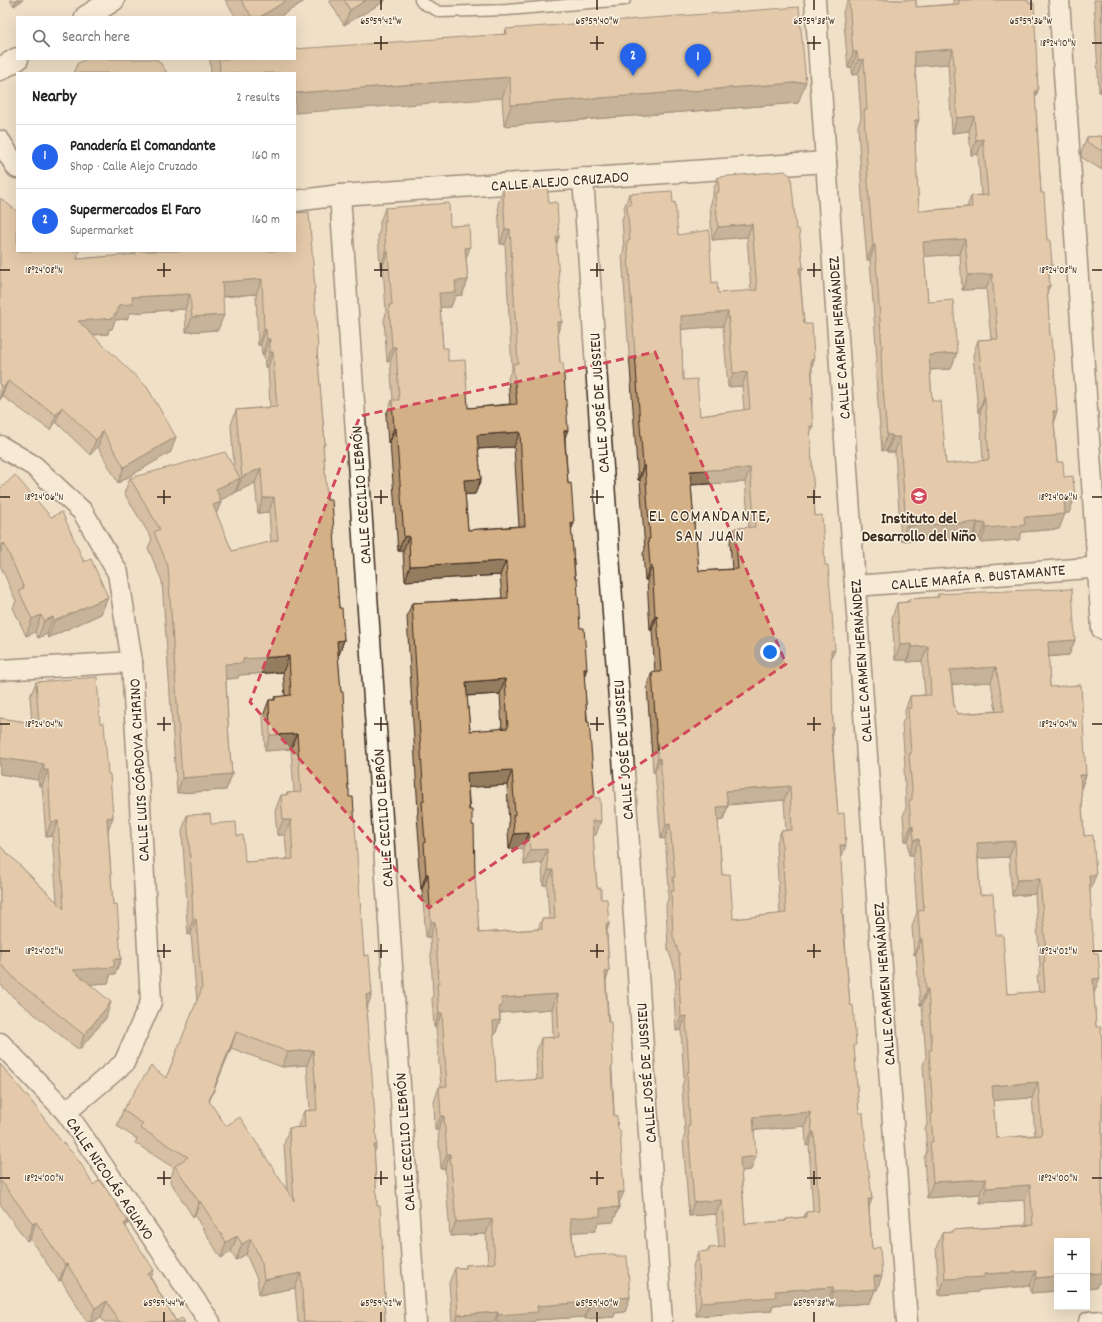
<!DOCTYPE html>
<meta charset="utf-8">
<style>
body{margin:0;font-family:Dekko,sans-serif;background:#f6f6f6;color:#222}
.controls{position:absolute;right:12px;bottom:12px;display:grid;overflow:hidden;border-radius:0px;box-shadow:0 4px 16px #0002}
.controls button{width:36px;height:36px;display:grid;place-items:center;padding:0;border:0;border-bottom:1px solid #e0e0e0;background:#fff;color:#222;font:20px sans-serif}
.you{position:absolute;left:770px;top:652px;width:14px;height:14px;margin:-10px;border:3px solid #fff;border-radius:50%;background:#1a73e8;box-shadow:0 0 0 6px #1a73e833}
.badge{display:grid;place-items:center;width:26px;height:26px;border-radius:50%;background:#2563eb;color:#fff;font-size:13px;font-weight:700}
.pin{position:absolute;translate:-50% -33px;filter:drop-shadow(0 1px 2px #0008)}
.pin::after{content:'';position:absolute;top:21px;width:14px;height:12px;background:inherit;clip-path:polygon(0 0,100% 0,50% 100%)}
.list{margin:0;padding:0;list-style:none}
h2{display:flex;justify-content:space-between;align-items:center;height:52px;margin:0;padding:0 16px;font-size:17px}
h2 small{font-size:13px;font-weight:400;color:#767676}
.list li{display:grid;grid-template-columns:26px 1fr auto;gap:12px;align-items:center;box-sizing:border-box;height:64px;padding:0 16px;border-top:1px solid #e0e0e0}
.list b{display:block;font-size:15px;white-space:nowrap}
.list p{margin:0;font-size:13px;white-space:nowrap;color:#767676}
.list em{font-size:13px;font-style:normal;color:#767676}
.icon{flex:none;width:22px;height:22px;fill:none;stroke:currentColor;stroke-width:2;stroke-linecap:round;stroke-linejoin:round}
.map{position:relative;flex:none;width:1102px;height:1322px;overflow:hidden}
.search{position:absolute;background:#fff;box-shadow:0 4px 16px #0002;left:16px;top:16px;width:280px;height:44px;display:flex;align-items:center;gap:10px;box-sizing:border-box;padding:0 14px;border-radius:0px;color:#767676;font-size:15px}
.panel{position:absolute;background:#fff;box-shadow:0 4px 16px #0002;left:16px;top:72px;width:280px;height:180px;border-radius:0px}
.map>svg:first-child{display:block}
</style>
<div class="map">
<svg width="1102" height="1322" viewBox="0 0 1102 1322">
<rect width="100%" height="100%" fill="#f0e0c8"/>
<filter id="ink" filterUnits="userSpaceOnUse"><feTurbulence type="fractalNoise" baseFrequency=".025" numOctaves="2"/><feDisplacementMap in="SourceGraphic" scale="8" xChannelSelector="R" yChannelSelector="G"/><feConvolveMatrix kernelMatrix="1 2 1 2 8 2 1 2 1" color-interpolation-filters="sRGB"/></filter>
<g filter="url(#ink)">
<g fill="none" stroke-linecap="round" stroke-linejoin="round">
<!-- service casing -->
<g stroke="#3b2a1e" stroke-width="13">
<path id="service" d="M 420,0 L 422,3 L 440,12 L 507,10 L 625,0"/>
</g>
<!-- minor casing -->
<g stroke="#3b2a1e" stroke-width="23">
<g id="minor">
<path d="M 815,0 L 855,586 L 907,1322"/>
<path d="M 1059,0 L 1102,629"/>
<path d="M 0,141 L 17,168"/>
<path d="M 583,178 L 662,1322"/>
<path d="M 340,195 L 416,1322"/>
<path d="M 295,201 L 340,195 L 826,162"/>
<path d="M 0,446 L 34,466 L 83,512 L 118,573 L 132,662 L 151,1002 L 124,1063 L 66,1112"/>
<path d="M 855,586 L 1102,567"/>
<path d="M 0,670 L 132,662"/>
<path d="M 0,1043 L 66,1112 L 210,1322"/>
<path d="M 1089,1322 L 1102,1321"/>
</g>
</g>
<!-- tertiary casing -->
<g stroke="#3b2a1e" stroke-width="25">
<g id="tertiary">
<path d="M 86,17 L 113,0"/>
<path d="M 0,69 L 17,59"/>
</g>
</g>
<!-- service -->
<use href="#service" stroke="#fcf5e5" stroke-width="10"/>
<!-- minor -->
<use href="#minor" stroke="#fcf5e5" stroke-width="20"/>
<!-- tertiary -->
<use href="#tertiary" stroke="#fcf5e5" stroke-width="22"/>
</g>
<!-- wall -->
<g fill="#b69773" stroke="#3b2a1e" fill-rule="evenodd">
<path d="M 10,0 L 23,0 L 14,6 Z"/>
<path d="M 225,0 L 306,0 L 279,17 L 236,17 Z"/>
<path d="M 329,0 L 385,0 L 385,1 L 344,25 Z"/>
<path d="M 848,0 L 916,0 L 916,7 L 953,4 L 953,0 L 1027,0 L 1038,90 L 1035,98 L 1041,193 L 1047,240 L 1052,265 L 1049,274 L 1050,286 L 1047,292 L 1050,336 L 1057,411 L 1054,420 L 1057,462 L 1064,477 L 1069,513 L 1065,513 L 1059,529 L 1022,532 L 1019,540 L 981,543 L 980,538 L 973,538 L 972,537 L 901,541 L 895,452 L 887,452 L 887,450 L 882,451 L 877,391 L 875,364 L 877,360 L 870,260 L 867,260 L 863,213 L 858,126 L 861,118 L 858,74 L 852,75 L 852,67 L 848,68 L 843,12 ZM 948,64 L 952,133 L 969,131 L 971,155 L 978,154 L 981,195 L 971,196 L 967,207 L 919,211 L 915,145 L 916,141 L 916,129 L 915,66 ZM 960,254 L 962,290 L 986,289 L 991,339 L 978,340 L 973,355 L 978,412 L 980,412 L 983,461 L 946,464 L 932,401 L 930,370 L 951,369 L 928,302 L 924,256 Z"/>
<path d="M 1094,0 L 1102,0 L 1102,92 L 1099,92 Z"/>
<path d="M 506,29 L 798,103 L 504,126 L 502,98 L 295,73 L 211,73 L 210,61 L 211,59 L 295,59 L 505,34 Z"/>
<path d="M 1102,136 L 1102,170 L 1081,157 L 1081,153 L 1087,137 Z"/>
<path d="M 718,177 L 796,229 L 803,268 L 800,275 L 804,324 L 814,359 L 812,367 L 813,398 L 812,403 L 810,434 L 815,516 L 831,660 L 833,728 L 832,733 L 841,858 L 843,913 L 850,1005 L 854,1049 L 859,1113 L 872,1199 L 869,1206 L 872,1249 L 877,1290 L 875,1290 L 870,1303 L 828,1306 L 828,1301 L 773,1305 L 771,1311 L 696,1316 L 693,1266 L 698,1252 L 708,1251 L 709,1248 L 719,1248 L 716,1214 L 689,1216 L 683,1140 L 685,1134 L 682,1086 L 684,1080 L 681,1030 L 676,1031 L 674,992 L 676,987 L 674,967 L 668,949 L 666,905 L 668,899 L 668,891 L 669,888 L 665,838 L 661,839 L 655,772 L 653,772 L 647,686 L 652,672 L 655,672 L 652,630 L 650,630 L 647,580 L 645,580 L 643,553 L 645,550 L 640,480 L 638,480 L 622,255 L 624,249 L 622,219 L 625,212 L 624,208 L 629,194 L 673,203 L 678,235 L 712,283 L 718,293 L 751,291 L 747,237 L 712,240 L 710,206 L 713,196 L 713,191 ZM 723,326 L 728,387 L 742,386 L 744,410 L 700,416 L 683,380 L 681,329 ZM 745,482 L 749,528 L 735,528 L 730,542 L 732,569 L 699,571 L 695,536 L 691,485 ZM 784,800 L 786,831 L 781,831 L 776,845 L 780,914 L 733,919 L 722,875 L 718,821 L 723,820 L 728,806 L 728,805 ZM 805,1126 L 806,1146 L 809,1145 L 813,1212 L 806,1212 L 804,1217 L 786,1219 L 785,1221 L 745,1224 L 741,1171 L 751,1170 L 754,1130 Z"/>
<path d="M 503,189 L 549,203 L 559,237 L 556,245 L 558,332 L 568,484 L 574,523 L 571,529 L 584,677 L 596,835 L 593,835 L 597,888 L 601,899 L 609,924 L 607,931 L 609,971 L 606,981 L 612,1071 L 619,1207 L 613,1222 L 598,1223 L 595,1231 L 572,1232 L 574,1256 L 615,1256 L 630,1297 L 625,1312 L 615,1313 L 614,1317 L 585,1319 L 585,1317 L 535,1320 L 534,1322 L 452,1322 L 449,1283 L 455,1268 L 466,1268 L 466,1265 L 488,1264 L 486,1234 L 450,1236 L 445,1169 L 441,1169 L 438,1130 L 435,1130 L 434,1102 L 439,1087 L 441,1087 L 436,1027 L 434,1027 L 432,999 L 433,995 L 430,937 L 426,937 L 422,889 L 421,889 L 418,858 L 420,854 L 417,816 L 418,812 L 407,617 L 412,603 L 502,598 L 500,575 L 405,581 L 403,551 L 398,551 L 390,442 L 388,443 L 386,415 L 392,400 L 393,400 L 390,361 L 387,362 L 384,320 L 386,313 L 383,266 L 380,267 L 378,235 L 380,229 L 380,222 L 385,208 L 450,226 L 470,247 L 466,258 L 468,280 L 462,295 L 455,296 L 451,307 L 440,307 L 443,348 L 468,408 L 510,404 L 508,378 L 512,369 L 505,244 L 500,244 L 498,204 ZM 514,447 L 519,526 L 468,530 L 465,494 L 475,494 L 481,479 L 478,449 ZM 500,694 L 502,729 L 470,731 L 467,696 ZM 507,785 L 509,825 L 508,830 L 509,849 L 523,848 L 524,865 L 542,863 L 543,885 L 547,885 L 549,919 L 542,919 L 538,929 L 479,933 L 468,787 ZM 552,1009 L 553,1037 L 541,1038 L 536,1053 L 537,1080 L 496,1082 L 493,1035 L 495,1035 L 500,1020 L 500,1013 Z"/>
<path d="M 0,198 L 17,251 L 77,259 L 131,255 L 133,251 L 295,251 L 314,291 L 317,353 L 325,444 L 323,447 L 327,500 L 339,608 L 344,640 L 339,655 L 338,656 L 348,789 L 364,956 L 372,994 L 367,1007 L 377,1206 L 385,1297 L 384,1300 L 385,1322 L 298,1322 L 295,1288 L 259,1295 L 257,1279 L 246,1254 L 236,1260 L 231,1252 L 221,1258 L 195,1216 L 193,1217 L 170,1181 L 174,1168 L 135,1143 L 137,1139 L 117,1126 L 123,1110 L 166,1078 L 197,1002 L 191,934 L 188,935 L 186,908 L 187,904 L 182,831 L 187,815 L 211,824 L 237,836 L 245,862 L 287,859 L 285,835 L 277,835 L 275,811 L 281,795 L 286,795 L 287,793 L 294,793 L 291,749 L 265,751 L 263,716 L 269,700 L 273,700 L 275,697 L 285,696 L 283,672 L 239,675 L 238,678 L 226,679 L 229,741 L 232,774 L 226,790 L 177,793 L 162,581 L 148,548 L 152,539 L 124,493 L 130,478 L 234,467 L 231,425 L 236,410 L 270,407 L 268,367 L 265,367 L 264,354 L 262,355 L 261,345 L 258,345 L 256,294 L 223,297 L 218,330 L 186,332 L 185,309 L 130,313 L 127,319 L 115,320 L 112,329 L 109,329 L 108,334 L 93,335 L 171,452 L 118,483 L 98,447 L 90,455 L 56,422 L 50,430 L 2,396 L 0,400 ZM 255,483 L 258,513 L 269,512 L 271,542 L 232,551 L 216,514 L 221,502 L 220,500 L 235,493 L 236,489 L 236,492 ZM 231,1048 L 282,1067 L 307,1065 L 310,1110 L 304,1111 L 298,1126 L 298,1128 L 289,1128 L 284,1144 L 287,1190 L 226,1126 L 209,1102 Z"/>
<path d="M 0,487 L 84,562 L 108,597 L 101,614 L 48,638 L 47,634 L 38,638 L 35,632 L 26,636 L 13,608 L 16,601 L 0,565 Z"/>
<path d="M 938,594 L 1075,640 L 1069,655 L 1048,657 L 1050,687 L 1086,775 L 1081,789 L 1084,836 L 1090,890 L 1094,993 L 1096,1027 L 1102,1045 L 1102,1283 L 1098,1283 L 1096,1288 L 1057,1241 L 1057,1291 L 1031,1293 L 1030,1286 L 979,1290 L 978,1292 L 939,1295 L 936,1248 L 942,1233 L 952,1232 L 953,1230 L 1026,1225 L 1025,1200 L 980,1203 L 980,1194 L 927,1198 L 924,1158 L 927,1151 L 925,1129 L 927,1124 L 923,1065 L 926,1057 L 922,1005 L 920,1005 L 916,954 L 914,955 L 912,926 L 917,912 L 913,855 L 909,855 L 908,841 L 905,841 L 903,816 L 906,808 L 906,804 L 904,769 L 905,765 L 902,724 L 905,716 L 905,711 L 910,696 L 925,695 L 922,661 L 907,662 L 907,660 L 895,660 L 892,618 L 897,603 L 907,602 L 909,599 L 938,597 ZM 991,682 L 996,711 L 958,714 L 956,712 L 954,706 L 952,684 ZM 1009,857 L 1012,896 L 1035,894 L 1040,966 L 1039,970 L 1039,974 L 1037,977 L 1039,992 L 1007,994 L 996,935 L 980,895 L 978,858 ZM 1032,1098 L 1035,1135 L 996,1138 L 993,1100 Z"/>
<path d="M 36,682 L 100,723 L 108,774 L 113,817 L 108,831 L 113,905 L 121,959 L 115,974 L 111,974 L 108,983 L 89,984 L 106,1018 L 79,1050 L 13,997 L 0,984 L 0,846 L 57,902 L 52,836 L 46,837 L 42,786 L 39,786 L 38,780 L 0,774 L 0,718 L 32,723 L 30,697 Z"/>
<path d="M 0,1064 L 93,1185 L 128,1221 L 126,1227 L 151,1278 L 176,1321 L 185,1322 L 104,1322 L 101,1317 L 93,1322 L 87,1322 L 61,1280 L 59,1281 L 30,1239 L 27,1241 L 0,1204 Z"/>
</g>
<!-- shaded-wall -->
<g fill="#947b5e" stroke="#3b2a1e">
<path d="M 16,0 L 23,0 L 14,6 Z"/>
<path d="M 287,0 L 306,0 L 279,17 L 260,17 Z"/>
<path d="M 366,0 L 385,0 L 385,1 L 344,25 L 350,10 Z"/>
<path d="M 953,49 L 948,64 L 908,67 L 914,52 Z"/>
<path d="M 853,52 L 857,52 L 852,67 L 848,68 Z"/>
<path d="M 864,59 L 858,74 L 852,75 L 858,60 Z"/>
<path d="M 510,77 L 502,98 L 295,113 L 295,93 Z"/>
<path d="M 806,82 L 798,103 L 504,126 L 511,105 Z"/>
<path d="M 1102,85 L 1102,92 L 1099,92 Z"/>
<path d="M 1038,90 L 1033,106 L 1035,91 Z"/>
<path d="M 974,116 L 969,131 L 952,133 L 957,118 Z"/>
<path d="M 915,120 L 919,120 L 914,135 Z"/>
<path d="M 983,139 L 978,154 L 971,155 L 976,140 Z"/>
<path d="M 752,224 L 747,237 L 712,240 L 718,227 Z"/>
<path d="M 505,229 L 510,229 L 505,244 L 500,244 Z"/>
<path d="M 556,237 L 559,237 L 554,252 Z"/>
<path d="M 965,239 L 960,254 L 918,257 L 923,242 Z"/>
<path d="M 873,245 L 875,245 L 870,260 L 867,260 Z"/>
<path d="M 470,247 L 465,262 L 465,248 Z"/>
<path d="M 388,251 L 383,266 L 380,267 L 386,252 Z"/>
<path d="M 1048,265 L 1052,265 L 1046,280 Z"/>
<path d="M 799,268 L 803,268 L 798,282 Z"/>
<path d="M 992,274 L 986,289 L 962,290 L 968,275 Z"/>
<path d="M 262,279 L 256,294 L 216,297 L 222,282 Z"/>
<path d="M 468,280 L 462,295 L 455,296 L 451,307 L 434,308 L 439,293 L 455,281 Z"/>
<path d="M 190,294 L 185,309 L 130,313 L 127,319 L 115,320 L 112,329 L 109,329 L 108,334 L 73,336 L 78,321 L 114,314 L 119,305 L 132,297 Z"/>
<path d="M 728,312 L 723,326 L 676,330 L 681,316 Z"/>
<path d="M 224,315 L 218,330 L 186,332 L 192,317 Z"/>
<path d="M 557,322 L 562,322 L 556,336 Z"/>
<path d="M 264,329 L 266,329 L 261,345 L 258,345 Z"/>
<path d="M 267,339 L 270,339 L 264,354 L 262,355 Z"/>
<path d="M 392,347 L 396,347 L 390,361 L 387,362 Z"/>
<path d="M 270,352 L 273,352 L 268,367 L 265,367 Z"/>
<path d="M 957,353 L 951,369 L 923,370 L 929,355 Z"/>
<path d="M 814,359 L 809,373 L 811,360 Z"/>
<path d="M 747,372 L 742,386 L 728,387 L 733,373 Z"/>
<path d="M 8,381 L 2,396 L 0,400 L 0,398 L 4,387 Z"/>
<path d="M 984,397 L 985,397 L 980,412 L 978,412 Z"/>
<path d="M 62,407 L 56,422 L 50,430 L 56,415 Z"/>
<path d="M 1053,411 L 1057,411 L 1052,426 Z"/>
<path d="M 810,426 L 813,426 L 808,440 Z"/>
<path d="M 394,428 L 396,428 L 390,442 L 388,443 Z"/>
<path d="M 568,430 L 562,445 L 564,431 Z"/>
<path d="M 103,431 L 98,447 L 90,455 L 96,440 Z"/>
<path d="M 520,432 L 514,447 L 472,449 L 477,435 Z"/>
<path d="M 887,435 L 892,435 L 887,450 L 882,451 Z"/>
<path d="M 176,437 L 171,452 L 118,483 L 124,467 Z"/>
<path d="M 893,437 L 900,437 L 895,452 L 887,452 Z"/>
<path d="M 643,466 L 645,466 L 640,480 L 638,480 Z"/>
<path d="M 261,468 L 255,483 L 236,492 L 242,477 Z"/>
<path d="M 750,468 L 745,482 L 685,485 L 690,471 Z"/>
<path d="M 240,478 L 235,493 L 210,505 L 216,489 Z"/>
<path d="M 481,479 L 475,494 L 459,495 L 464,480 Z"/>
<path d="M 274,497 L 269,512 L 258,513 L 263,498 Z"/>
<path d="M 1064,498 L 1075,498 L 1069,513 L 1058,513 Z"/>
<path d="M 221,502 L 215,517 L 213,505 Z"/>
<path d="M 1065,514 L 1059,529 L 1022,532 L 1019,540 L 981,543 L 986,528 L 1024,517 Z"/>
<path d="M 978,522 L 972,537 L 901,541 L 906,526 Z"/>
<path d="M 571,523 L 574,523 L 568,538 Z"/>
<path d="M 978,523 L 986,523 L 980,538 L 973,538 Z"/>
<path d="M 409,536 L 403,551 L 398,551 L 404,537 Z"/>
<path d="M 4,543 L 0,553 L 0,546 Z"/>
<path d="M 506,561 L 500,575 L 405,581 L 410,566 Z"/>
<path d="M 650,566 L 652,566 L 647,580 L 645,580 Z"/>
<path d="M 108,597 L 101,614 L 48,638 L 54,621 Z"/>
<path d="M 41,615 L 35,632 L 26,636 L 32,619 Z"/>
<path d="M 655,616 L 657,616 L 652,630 L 650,630 Z"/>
<path d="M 53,617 L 47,634 L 38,638 L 44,621 Z"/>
<path d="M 344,640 L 339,655 L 332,656 L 337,641 Z"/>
<path d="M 1075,640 L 1069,655 L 1042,657 L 1048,642 Z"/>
<path d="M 912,644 L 907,660 L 895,660 L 900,645 Z"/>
<path d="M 928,646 L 922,661 L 907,662 L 912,647 Z"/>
<path d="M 835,650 L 829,664 L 831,651 Z"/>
<path d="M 289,656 L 283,672 L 239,675 L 238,678 L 220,680 L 225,664 L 243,659 Z"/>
<path d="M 996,667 L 991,682 L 945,685 L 950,670 Z"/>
<path d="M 584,669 L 587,669 L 582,683 Z"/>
<path d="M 505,679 L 500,694 L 461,696 L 466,682 Z"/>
<path d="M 297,734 L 291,749 L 265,751 L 270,735 Z"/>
<path d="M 0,758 L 44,764 L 38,780 L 0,774 Z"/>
<path d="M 660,758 L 655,772 L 653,772 L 658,759 Z"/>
<path d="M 44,770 L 48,770 L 42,786 L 39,786 Z"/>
<path d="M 512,770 L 507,785 L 462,788 L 467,773 Z"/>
<path d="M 232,774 L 226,790 L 177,793 L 182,778 Z"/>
<path d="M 1080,775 L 1086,775 L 1080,790 Z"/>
<path d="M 790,786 L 784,800 L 721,805 L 726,791 Z"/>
<path d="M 728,806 L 723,820 L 712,821 L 717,807 Z"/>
<path d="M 113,817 L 107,833 L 107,818 Z"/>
<path d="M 283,820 L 291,820 L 285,835 L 277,835 Z"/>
<path d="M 58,821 L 52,836 L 46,837 L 51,822 Z"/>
<path d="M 592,821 L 601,821 L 596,835 L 586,836 Z"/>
<path d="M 670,824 L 665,838 L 661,839 L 666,825 Z"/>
<path d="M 911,826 L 913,826 L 908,841 L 905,841 Z"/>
<path d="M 529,833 L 523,848 L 509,849 L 514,834 Z"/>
<path d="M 919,839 L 913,855 L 909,855 L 914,840 Z"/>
<path d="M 1015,841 L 1009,857 L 971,859 L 977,843 Z"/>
<path d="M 840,845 L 846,845 L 841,859 Z"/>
<path d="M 547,849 L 542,863 L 524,865 L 530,850 Z"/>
<path d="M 548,870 L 553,870 L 547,885 L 543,885 Z"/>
<path d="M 426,874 L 428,874 L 422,889 L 421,889 Z"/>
<path d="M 1089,875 L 1096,875 L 1090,890 L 1083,891 Z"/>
<path d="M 1040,879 L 1035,894 L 1012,896 L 1017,880 Z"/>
<path d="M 193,919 L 196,919 L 191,934 L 188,935 Z"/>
<path d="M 431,922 L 435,922 L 430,937 L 426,937 Z"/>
<path d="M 606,924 L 609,924 L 604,939 Z"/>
<path d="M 920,939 L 922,939 L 916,954 L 914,955 Z"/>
<path d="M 114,959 L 121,959 L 115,974 L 111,974 L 108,983 L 67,986 L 73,970 Z"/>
<path d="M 609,971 L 604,986 L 605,972 Z"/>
<path d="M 1100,978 L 1094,993 L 1093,979 Z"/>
<path d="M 928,989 L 922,1005 L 920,1005 L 926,990 Z"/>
<path d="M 372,994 L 366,1010 L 366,995 Z"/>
<path d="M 557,994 L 552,1009 L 499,1013 L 500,1020 L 495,1035 L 487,1036 L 501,998 Z"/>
<path d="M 111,1002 L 106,1018 L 79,1050 L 84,1035 Z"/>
<path d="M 439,1013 L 442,1013 L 436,1027 L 434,1027 Z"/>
<path d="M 686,1016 L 681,1030 L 676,1031 L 681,1017 Z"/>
<path d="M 236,1032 L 231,1048 L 203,1117 L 209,1101 Z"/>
<path d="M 313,1050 L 307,1065 L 282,1067 L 288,1052 Z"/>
<path d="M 1038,1082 L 1032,1098 L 986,1101 L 992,1086 Z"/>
<path d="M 810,1112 L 805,1126 L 748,1131 L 753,1117 Z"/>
<path d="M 441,1116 L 444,1116 L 438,1130 L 435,1130 Z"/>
<path d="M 812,1132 L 814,1132 L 809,1145 L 806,1146 Z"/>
<path d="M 374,1145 L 377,1145 L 372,1160 Z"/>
<path d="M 447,1154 L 450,1154 L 445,1169 L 441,1169 Z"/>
<path d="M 756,1156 L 751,1170 L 735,1172 L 740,1158 Z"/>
<path d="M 986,1179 L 980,1194 L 927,1198 L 933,1182 Z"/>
<path d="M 1030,1185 L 1025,1200 L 980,1203 L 986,1188 Z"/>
<path d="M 618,1192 L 624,1192 L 618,1206 Z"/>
<path d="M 868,1199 L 872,1199 L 867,1213 Z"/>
<path d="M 722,1200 L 716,1214 L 689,1216 L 694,1202 Z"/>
<path d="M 200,1201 L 195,1216 L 193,1217 L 199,1202 Z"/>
<path d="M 619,1207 L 613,1222 L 598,1223 L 595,1231 L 565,1233 L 570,1218 L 600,1208 Z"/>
<path d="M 492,1219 L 486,1234 L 450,1236 L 456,1222 Z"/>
<path d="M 128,1221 L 122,1238 L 124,1224 Z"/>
<path d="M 36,1222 L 30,1239 L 27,1241 L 33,1224 Z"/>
<path d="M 237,1236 L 231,1252 L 221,1258 L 226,1242 Z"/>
<path d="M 251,1239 L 246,1254 L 236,1260 L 242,1244 Z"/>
<path d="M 67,1264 L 61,1280 L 59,1281 L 65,1265 Z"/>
<path d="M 1101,1268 L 1102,1268 L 1102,1283 L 1098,1283 L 1096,1288 L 1087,1289 L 1087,1274 Z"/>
<path d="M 154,1270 L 148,1287 L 148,1274 Z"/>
<path d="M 1036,1271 L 1030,1286 L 979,1290 L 978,1292 L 939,1295 L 945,1279 L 984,1274 Z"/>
<path d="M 301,1273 L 295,1288 L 259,1295 L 264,1280 Z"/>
<path d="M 874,1276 L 882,1276 L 877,1290 L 875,1290 L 870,1303 L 828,1306 L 833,1292 Z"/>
<path d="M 1057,1276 L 1057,1291 L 1031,1293 L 1036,1278 Z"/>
<path d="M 833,1287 L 828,1301 L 773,1305 L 771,1311 L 696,1316 L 701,1302 L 775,1291 Z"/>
<path d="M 630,1297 L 625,1312 L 615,1313 L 614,1317 L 585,1319 L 590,1304 L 619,1298 Z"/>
<path d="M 107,1301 L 101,1317 L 93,1322 L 90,1322 L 95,1308 Z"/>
<path d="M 590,1302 L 585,1317 L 535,1320 L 534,1322 L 496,1322 L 498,1315 L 537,1306 Z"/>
<path d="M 498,1312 L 494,1322 L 455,1322 L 458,1315 Z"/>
</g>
<!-- building -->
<g fill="#d4b086" stroke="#3b2a1e" fill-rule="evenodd">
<path d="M 241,0 L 287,0 L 260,17 L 252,17 Z"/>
<path d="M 344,0 L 366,0 L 350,10 Z"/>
<path d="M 849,0 L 916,0 L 916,7 L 959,4 L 959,0 L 1027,0 L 1027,1 L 1029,1 L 1029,4 L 1034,3 L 1038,90 L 1035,91 L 1041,193 L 1044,193 L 1047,240 L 1050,240 L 1052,265 L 1048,265 L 1050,286 L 1047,286 L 1050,336 L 1051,336 L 1052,350 L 1053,350 L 1057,411 L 1053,411 L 1057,462 L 1063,462 L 1064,477 L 1073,476 L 1075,498 L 1064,498 L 1065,514 L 1024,517 L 1025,525 L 986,528 L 986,523 L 978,523 L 978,522 L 906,526 L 900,437 L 893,437 L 892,435 L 887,435 L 882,376 L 881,349 L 882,349 L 875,245 L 873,245 L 869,198 L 864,110 L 867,110 L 864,59 L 858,60 L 857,52 L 853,52 ZM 953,49 L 957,118 L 974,116 L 976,140 L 983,139 L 988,195 L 971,196 L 972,207 L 919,211 L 915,141 L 916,141 L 915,120 L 919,120 L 914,52 ZM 965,239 L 968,275 L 992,274 L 998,339 L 978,340 L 984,397 L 985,397 L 989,460 L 946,464 L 941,401 L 932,401 L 929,355 L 957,353 L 953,300 L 928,302 L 923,242 Z"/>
<path d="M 1101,0 L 1102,0 L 1102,22 Z"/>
<path d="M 799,7 L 806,82 L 511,105 L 510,77 L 295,93 L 295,73 L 220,73 L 219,59 L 295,59 L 295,49 L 507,34 L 506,29 Z"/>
<path d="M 86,59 L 155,59 L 159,61 L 167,73 L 74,73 L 77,64 Z"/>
<path d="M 1102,136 L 1102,151 L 1087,142 L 1087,137 Z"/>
<path d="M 785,171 L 791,176 L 796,229 L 799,229 L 803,268 L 799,268 L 804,324 L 812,324 L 814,359 L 811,360 L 813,398 L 811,398 L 813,426 L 810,426 L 815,516 L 822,515 L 825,565 L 828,565 L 835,650 L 831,651 L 833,728 L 831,728 L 838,814 L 844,813 L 846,845 L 840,845 L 844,908 L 842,909 L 850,1005 L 853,1005 L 856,1045 L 854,1045 L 859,1113 L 863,1113 L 868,1171 L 869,1171 L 872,1199 L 868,1199 L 872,1249 L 880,1247 L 882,1276 L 874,1276 L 875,1289 L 833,1292 L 833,1287 L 775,1291 L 776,1297 L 701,1302 L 698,1252 L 709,1251 L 709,1248 L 725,1247 L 722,1200 L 694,1202 L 688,1126 L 690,1126 L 687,1072 L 689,1072 L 686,1016 L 681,1017 L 679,978 L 681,978 L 679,954 L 673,936 L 671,891 L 674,891 L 673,877 L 675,877 L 670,824 L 666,825 L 660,758 L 658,759 L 652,672 L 661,672 L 657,616 L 655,616 L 652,566 L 650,566 L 648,539 L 650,539 L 645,466 L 643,466 L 627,241 L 630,241 L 627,205 L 631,205 L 629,194 L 672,191 L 673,203 L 675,202 L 678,235 L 709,230 L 712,283 L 717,282 L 718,293 L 757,290 L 752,224 L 718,227 L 715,193 L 719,192 L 718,177 ZM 728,312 L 733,373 L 747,372 L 750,409 L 700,416 L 697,379 L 683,380 L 681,316 ZM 750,468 L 755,527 L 735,528 L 738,569 L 699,571 L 696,536 L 695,536 L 690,471 ZM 790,786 L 792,830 L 781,831 L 786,913 L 733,919 L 730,874 L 722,875 L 717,807 L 728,806 L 726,791 ZM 810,1112 L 812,1132 L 814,1132 L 819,1211 L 806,1212 L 806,1217 L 786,1219 L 786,1221 L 745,1224 L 740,1158 L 756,1156 L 753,1117 Z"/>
<path d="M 547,186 L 549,203 L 557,202 L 559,237 L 556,237 L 562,322 L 557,322 L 560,363 L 563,363 L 568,430 L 564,431 L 568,484 L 571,483 L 574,523 L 571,523 L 575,579 L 577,579 L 580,628 L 584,628 L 587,669 L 584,669 L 587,722 L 589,722 L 595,798 L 600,798 L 601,821 L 592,821 L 597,888 L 601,888 L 601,899 L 607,899 L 609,924 L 606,924 L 609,971 L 605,972 L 608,1022 L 611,1022 L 613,1066 L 611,1067 L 614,1116 L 617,1116 L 618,1130 L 620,1130 L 624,1192 L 618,1192 L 619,1207 L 600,1208 L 600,1216 L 570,1218 L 574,1256 L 615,1254 L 615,1256 L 627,1256 L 630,1297 L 619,1298 L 619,1302 L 590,1304 L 590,1302 L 537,1306 L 538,1312 L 498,1315 L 498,1312 L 458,1315 L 455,1268 L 466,1268 L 466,1265 L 495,1263 L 492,1219 L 456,1222 L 450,1154 L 447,1154 L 444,1116 L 441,1116 L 439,1087 L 447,1086 L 442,1013 L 439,1013 L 437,984 L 439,984 L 435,922 L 431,922 L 428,874 L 426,874 L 424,843 L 425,843 L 422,801 L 424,801 L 412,603 L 508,598 L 506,561 L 410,566 L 409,536 L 404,537 L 396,428 L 394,428 L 392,400 L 399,400 L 396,347 L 392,347 L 389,305 L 392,305 L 388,251 L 386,252 L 384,221 L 386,221 L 385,208 L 449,203 L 450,226 L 469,225 L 470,247 L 465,248 L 468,280 L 455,281 L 456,292 L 439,293 L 443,348 L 448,348 L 448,361 L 465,360 L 468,408 L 517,404 L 513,364 L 518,363 L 510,229 L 505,229 L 503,189 ZM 520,432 L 525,526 L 468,530 L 464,480 L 481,479 L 477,435 ZM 505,679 L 508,728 L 470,731 L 466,682 ZM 512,770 L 515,815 L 513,815 L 514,834 L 529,833 L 530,850 L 547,849 L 548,870 L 553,870 L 555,919 L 542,919 L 542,929 L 479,933 L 475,875 L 474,825 L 472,825 L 472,810 L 469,810 L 467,773 ZM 557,994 L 559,1037 L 541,1038 L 543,1079 L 496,1082 L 493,1021 L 500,1020 L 499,1007 L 502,1006 L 501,998 Z"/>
<path d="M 0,198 L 17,211 L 17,251 L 79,251 L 77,259 L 136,254 L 135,251 L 295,251 L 295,213 L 309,212 L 315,289 L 314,289 L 318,349 L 317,349 L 325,444 L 323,444 L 327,500 L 332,500 L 339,608 L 342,608 L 344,640 L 337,641 L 341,692 L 343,692 L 348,789 L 349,789 L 349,797 L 353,797 L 364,956 L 369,955 L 372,994 L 366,995 L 377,1145 L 374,1145 L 377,1206 L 380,1206 L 385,1297 L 384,1297 L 385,1322 L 304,1322 L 301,1273 L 264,1280 L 262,1263 L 251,1239 L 242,1244 L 237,1236 L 226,1242 L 200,1201 L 199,1202 L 175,1166 L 188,1157 L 140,1128 L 143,1124 L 123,1110 L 151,1066 L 166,1078 L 202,988 L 196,919 L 193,919 L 192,893 L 193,893 L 187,815 L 210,814 L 211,824 L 236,822 L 237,836 L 243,835 L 245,862 L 293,859 L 291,820 L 283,820 L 281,795 L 287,795 L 287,793 L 301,792 L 297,734 L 270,735 L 269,700 L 275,700 L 275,697 L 291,695 L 289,656 L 243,659 L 243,663 L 225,664 L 229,741 L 232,774 L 182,778 L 168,566 L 154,532 L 160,529 L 130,478 L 225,452 L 240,478 L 216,489 L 221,502 L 213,505 L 232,551 L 278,540 L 274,497 L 263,498 L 261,468 L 242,477 L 236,410 L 277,407 L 273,352 L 270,352 L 270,339 L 267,339 L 266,329 L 264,329 L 262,279 L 222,282 L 224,315 L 192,317 L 190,294 L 132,297 L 133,304 L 119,305 L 119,308 L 117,308 L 117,314 L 114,314 L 114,318 L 78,321 L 147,387 L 176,437 L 124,467 L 103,431 L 96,440 L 62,407 L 56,415 L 8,381 L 4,387 L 0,384 ZM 236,1032 L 288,1052 L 313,1050 L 317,1110 L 304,1111 L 305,1127 L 289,1128 L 294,1201 L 240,1117 L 226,1126 L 209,1101 Z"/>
<path d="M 15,475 L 51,517 L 62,512 L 84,562 L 91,559 L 108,597 L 54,621 L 53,617 L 44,621 L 41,615 L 32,619 L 19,591 L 24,588 L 4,543 L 0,546 L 0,487 L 1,488 Z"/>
<path d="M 1072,589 L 1075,640 L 1048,642 L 1050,687 L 1081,685 L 1086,775 L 1080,775 L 1084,836 L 1093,835 L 1096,875 L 1089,875 L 1094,953 L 1098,953 L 1100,978 L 1093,979 L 1096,1027 L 1101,1027 L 1102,1045 L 1102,1273 L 1087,1274 L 1087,1241 L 1057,1241 L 1057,1276 L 1036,1278 L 1036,1271 L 984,1274 L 984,1277 L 945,1279 L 942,1233 L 953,1232 L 953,1230 L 1033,1225 L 1030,1185 L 986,1188 L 986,1179 L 933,1182 L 930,1142 L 933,1142 L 931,1114 L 933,1114 L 929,1050 L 932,1050 L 928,989 L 926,990 L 922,939 L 920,939 L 918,911 L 924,910 L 919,839 L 914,840 L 913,826 L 911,826 L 909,800 L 912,800 L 912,789 L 909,754 L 911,754 L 908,708 L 911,708 L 910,696 L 931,695 L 928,646 L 912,647 L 912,644 L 900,645 L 897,603 L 909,602 L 909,599 L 939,597 L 938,594 L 1030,590 ZM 996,667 L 1004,711 L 958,714 L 958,712 L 956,712 L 955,706 L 954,706 L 950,670 ZM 1015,841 L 1017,880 L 1040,879 L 1046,954 L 1044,955 L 1045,962 L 1043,962 L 1045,991 L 1007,994 L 1003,935 L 996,935 L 993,894 L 980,895 L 977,843 ZM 1038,1082 L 1042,1135 L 996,1138 L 992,1086 Z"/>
<path d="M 97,677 L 100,723 L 104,723 L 108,774 L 110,774 L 113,817 L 107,818 L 113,905 L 117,904 L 121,959 L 114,959 L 114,967 L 73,970 L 111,1002 L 84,1035 L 18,982 L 0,963 L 0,846 L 64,909 L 58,821 L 51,822 L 48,770 L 44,770 L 44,764 L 0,758 L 0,718 L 39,724 L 36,682 Z"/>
<path d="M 0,1064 L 32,1102 L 61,1141 L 70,1150 L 81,1164 L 93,1185 L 100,1180 L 128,1221 L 124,1224 L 154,1270 L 148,1274 L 176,1321 L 182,1318 L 185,1322 L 119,1322 L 107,1301 L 95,1308 L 67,1264 L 65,1265 L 36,1222 L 33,1224 L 2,1182 L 0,1184 Z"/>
</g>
</g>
<!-- marked area -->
<path d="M0 0H1102V1322H0ZM 655,352 L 786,664 L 429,908 L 250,702 L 360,416 Z" fill="#f0e0c8" fill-opacity=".55" fill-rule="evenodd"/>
<path fill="none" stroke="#d1495b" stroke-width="3" stroke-dasharray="8 5" stroke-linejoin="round" d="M 655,352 L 786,664 L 429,908 L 250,702 L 360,416 Z"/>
<!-- ticks -->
<path fill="none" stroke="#3b2a1e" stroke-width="1.5" d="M 381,0 L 381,10M 597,0 L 597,10M 814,0 L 814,10M 1031,0 L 1031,10M 381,36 L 381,50M 597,36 L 597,50M 814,36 L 814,50M 374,43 L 388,43M 590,43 L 604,43M 807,43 L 821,43M 1092,43 L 1102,43M 164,263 L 164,277M 381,263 L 381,277M 597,263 L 597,277M 814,263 L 814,277M 0,270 L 10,270M 157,270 L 171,270M 374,270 L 388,270M 590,270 L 604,270M 807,270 L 821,270M 1092,270 L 1102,270M 164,490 L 164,504M 381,490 L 381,504M 597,490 L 597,504M 814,490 L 814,504M 0,497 L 10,497M 157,497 L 171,497M 374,497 L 388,497M 590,497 L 604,497M 807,497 L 821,497M 1092,497 L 1102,497M 164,717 L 164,731M 381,717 L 381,731M 597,717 L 597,731M 814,717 L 814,731M 0,724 L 10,724M 157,724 L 171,724M 374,724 L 388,724M 590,724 L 604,724M 807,724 L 821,724M 1092,724 L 1102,724M 164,944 L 164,958M 381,944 L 381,958M 597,944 L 597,958M 814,944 L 814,958M 0,951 L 10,951M 157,951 L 171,951M 374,951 L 388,951M 590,951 L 604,951M 807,951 L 821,951M 1092,951 L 1102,951M 164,1171 L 164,1185M 381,1171 L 381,1185M 597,1171 L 597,1185M 814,1171 L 814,1185M 0,1178 L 10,1178M 157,1178 L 171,1178M 374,1178 L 388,1178M 590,1178 L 604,1178M 807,1178 L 821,1178M 1092,1178 L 1102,1178M 164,1312 L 164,1322M 381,1312 L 381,1322M 597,1312 L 597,1322M 814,1312 L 814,1322"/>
<!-- icons -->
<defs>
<g id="school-disc" transform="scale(0.9)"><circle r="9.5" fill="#d1495b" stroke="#fcf5e5"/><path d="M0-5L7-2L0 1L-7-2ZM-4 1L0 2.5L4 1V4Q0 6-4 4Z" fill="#fff"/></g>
</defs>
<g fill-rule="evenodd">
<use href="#school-disc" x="919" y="496"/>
</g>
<g text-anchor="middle" stroke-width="3" stroke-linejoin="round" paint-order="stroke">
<!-- street labels -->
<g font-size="16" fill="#3b2a1e" stroke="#fcf5e5">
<text transform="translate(560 180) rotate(-4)" y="6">CALLE ALEJO CRUZADO</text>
<text transform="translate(838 338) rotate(-94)" y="6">CALLE CARMEN HERNÁNDEZ</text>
<text transform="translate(598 403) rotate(-94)" y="6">CALLE JOSÉ DE JUSSIEU</text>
<text transform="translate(360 495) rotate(-94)" y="6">CALLE CECILIO LEBRÓN</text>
<text transform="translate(978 576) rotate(-5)" y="6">CALLE MARÍA R. BUSTAMANTE</text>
<text transform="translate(860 661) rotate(-94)" y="6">CALLE CARMEN HERNÁNDEZ</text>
<text transform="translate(622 750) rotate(-94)" y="6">CALLE JOSÉ DE JUSSIEU</text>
<text transform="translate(138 770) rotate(-93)" y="6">CALLE LUIS CÓRDOVA CHIRINO</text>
<text transform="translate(382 818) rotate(-94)" y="6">CALLE CECILIO LEBRÓN</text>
<text transform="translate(883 984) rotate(-94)" y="6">CALLE CARMEN HERNÁNDEZ</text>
<text transform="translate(645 1073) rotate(-94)" y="6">CALLE JOSÉ DE JUSSIEU</text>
<text transform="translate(404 1142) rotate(-94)" y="6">CALLE CECILIO LEBRÓN</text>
<text transform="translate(111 1178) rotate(56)" y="6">CALLE NICOLÁS AGUAYO</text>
</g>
<!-- poi labels -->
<g font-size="16" font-weight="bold" fill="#3b2a1e" stroke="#fcf5e5">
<text x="919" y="523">Instituto del<tspan x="919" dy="18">Desarrollo del Niño</tspan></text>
</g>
<!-- neighbourhood labels -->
<g font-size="17" letter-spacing="1" fill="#3b2a1e" stroke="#fcf5e5">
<text x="710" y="521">EL COMANDANTE,<tspan x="710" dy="20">SAN JUAN</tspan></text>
</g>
</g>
<g font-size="10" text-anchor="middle" fill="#3b2a1e" stroke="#fcf5e5" stroke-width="3" stroke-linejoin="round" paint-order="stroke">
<text x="381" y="24">65°59'42"W</text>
<text x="597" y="24">65°59'40"W</text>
<text x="814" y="24">65°59'38"W</text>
<text x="1031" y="24">65°59'36"W</text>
<text x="1058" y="46">18°24'10"N</text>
<text x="44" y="273">18°24'08"N</text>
<text x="1058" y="273">18°24'08"N</text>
<text x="44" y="500">18°24'06"N</text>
<text x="1058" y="500">18°24'06"N</text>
<text x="44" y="727">18°24'04"N</text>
<text x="1058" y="727">18°24'04"N</text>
<text x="44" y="954">18°24'02"N</text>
<text x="1058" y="954">18°24'02"N</text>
<text x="44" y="1181">18°24'00"N</text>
<text x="1058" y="1181">18°24'00"N</text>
<text x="164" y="1306">65°59'44"W</text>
<text x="381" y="1306">65°59'42"W</text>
<text x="597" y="1306">65°59'40"W</text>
<text x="814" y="1306">65°59'38"W</text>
</g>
</svg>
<div class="controls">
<button>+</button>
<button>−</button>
</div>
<div class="you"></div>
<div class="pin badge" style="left:698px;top:77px">1</div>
<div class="pin badge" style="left:633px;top:76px">2</div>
<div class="search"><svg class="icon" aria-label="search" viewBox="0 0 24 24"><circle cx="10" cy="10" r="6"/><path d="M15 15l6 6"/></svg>Search here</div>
<section class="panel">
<h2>Nearby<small>2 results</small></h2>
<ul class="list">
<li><span class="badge">1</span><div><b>Panadería El Comandante</b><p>Shop · Calle Alejo Cruzado</p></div><em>160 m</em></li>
<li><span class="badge">2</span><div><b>Supermercados El Faro</b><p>Supermarket</p></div><em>160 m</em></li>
</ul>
</section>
</div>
